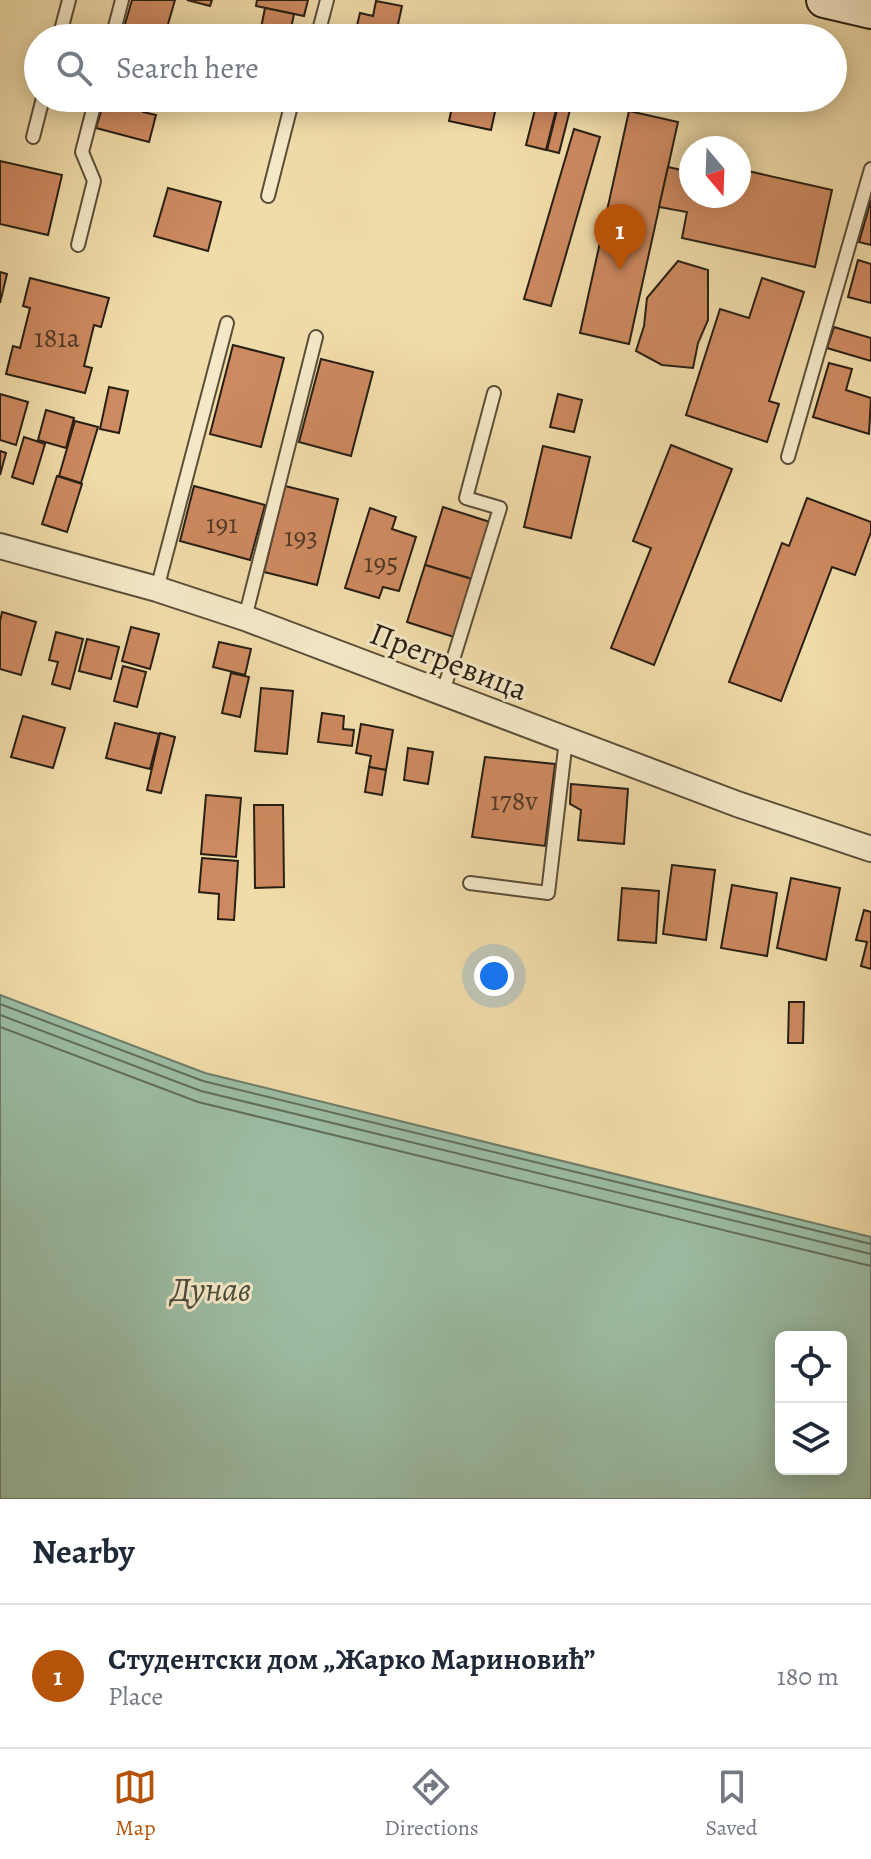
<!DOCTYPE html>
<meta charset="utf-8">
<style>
body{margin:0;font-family:Alegreya,serif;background:#f6f6f7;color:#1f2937}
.controls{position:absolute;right:24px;bottom:24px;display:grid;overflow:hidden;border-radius:12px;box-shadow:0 4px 20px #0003}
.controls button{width:72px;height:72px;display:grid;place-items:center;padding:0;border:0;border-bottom:2px solid #e0e1e3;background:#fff;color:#1f2937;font:40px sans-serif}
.compass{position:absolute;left:679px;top:136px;width:72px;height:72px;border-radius:50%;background:#fff;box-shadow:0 4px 20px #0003;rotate:161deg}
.you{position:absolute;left:494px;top:976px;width:28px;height:28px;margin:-20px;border:6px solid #fff;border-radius:50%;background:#1a73e8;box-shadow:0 0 0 12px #1a73e833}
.badge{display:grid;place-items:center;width:52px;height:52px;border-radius:50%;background:#b45309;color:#fff;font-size:26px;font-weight:700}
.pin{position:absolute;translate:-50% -66px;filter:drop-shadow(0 2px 4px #0008)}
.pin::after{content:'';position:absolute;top:42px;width:28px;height:24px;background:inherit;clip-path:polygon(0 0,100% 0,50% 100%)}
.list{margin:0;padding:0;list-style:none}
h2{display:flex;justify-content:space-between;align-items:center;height:104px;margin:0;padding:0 32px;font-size:34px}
h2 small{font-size:26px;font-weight:400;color:#747a83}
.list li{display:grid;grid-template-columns:52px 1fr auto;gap:24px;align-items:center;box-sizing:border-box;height:144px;padding:0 32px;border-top:2px solid #e0e1e3}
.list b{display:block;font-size:30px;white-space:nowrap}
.list p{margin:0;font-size:26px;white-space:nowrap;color:#747a83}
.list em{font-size:26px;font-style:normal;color:#747a83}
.icon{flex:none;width:44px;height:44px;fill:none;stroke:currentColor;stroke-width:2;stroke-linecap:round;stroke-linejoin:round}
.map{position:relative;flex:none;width:871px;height:1499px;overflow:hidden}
.search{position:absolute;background:#fff;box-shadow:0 4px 20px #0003;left:24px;right:24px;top:24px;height:88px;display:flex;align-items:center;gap:20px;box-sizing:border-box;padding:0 28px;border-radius:44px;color:#747a83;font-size:30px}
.sheet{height:248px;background:#fff}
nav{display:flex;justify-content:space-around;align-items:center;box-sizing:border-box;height:112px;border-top:2px solid #e0e1e3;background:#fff;font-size:22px;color:#747a83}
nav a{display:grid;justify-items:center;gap:4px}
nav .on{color:#b45309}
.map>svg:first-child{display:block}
</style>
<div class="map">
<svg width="871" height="1499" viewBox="0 0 871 1499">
<rect width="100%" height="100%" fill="#f0dca9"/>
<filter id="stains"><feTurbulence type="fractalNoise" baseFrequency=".0025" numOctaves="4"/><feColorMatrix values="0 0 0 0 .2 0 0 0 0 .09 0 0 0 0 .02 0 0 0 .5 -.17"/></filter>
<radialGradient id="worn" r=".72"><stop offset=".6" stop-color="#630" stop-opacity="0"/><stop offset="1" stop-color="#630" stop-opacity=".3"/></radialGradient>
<!-- water -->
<path fill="#9bbca3" stroke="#6d7d6a" stroke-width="2" fill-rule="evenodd" d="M 0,995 L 205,1073 L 871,1237 L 871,1499 L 0,1499 ZM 781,1337 L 841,1337 L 841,1469 L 781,1469 Z"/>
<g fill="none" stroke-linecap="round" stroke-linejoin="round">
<!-- shore -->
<g stroke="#626e5c" stroke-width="2">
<path d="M 0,1004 L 203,1081 L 871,1244"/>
<path d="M 0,1015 L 201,1091 L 871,1254"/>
<path d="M 0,1027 L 198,1102 L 871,1266"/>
</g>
</g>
<!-- building -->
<g fill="#cd895f" stroke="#281f14" stroke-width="2">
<path d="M 132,0 L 175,0 L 164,38 L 121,38 Z"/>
<path d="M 187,0 L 212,0 L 210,6 Z"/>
<path d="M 257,0 L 308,0 L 304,16 L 256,6 Z"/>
<path d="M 376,1 L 402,6 L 395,38 L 354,38 L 360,13 L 373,16 Z"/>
<path d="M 265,8 L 294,14 L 289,38 L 259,38 Z"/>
<path d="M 430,26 L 456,32 L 455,38 L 427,38 Z"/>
<path d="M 458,29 L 496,38 L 456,38 Z"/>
<path d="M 105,98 L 147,98 L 143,112 L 156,115 L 149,142 L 96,128 Z"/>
<path d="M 326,98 L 369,98 L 367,107 Z"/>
<path d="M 454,98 L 498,98 L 491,130 L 449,121 Z"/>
<path d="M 538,98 L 559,98 L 546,150 L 526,145 Z"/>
<path d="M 560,98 L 573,98 L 559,153 L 547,150 Z"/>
<path d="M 629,111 L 678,122 L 629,344 L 580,333 Z"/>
<path d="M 574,129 L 600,137 L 551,306 L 524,299 Z"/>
<path d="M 0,161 L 62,175 L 48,235 L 0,224 Z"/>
<path d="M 668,167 L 691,172 L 691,196 L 739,196 L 739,169 L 832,190 L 815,267 L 682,238 L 687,212 L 659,207 Z"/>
<path d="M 168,188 L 221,202 L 208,251 L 154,236 Z"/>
<path d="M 871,200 L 871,245 L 859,242 Z"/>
<path d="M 858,260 L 871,264 L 871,303 L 848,297 Z"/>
<path d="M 678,261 L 708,270 L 708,320 L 698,343 L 693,368 L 662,365 L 636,351 L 644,326 L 647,298 Z"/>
<path d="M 0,272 L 7,274 L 0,303 Z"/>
<path d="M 30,278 L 109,298 L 101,327 L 94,325 L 84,366 L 92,368 L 85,393 L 6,374 L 13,346 L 20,348 L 30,308 L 23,306 Z"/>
<path d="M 762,278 L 804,292 L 769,401 L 779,404 L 767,442 L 686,415 L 720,309 L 749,318 Z"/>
<path d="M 834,327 L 871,338 L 871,361 L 827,348 Z"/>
<path d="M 233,345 L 284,358 L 261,447 L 210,434 Z"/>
<path d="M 321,359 L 373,372 L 351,456 L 299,442 Z"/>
<path d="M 829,363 L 852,369 L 846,390 L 871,398 L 869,434 L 813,417 Z"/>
<path d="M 109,387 L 128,391 L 119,433 L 100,429 Z"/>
<path d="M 0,394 L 28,402 L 16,445 L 0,440 Z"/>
<path d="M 558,394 L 582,400 L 574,432 L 550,427 Z"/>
<path d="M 46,410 L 74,418 L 66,448 L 38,440 Z"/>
<path d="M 75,421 L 98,427 L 81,483 L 59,476 Z"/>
<path d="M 24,437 L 45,444 L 33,484 L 12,477 Z"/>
<path d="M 671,445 L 732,469 L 654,665 L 611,648 L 651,548 L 633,541 Z"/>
<path d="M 543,446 L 590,457 L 571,538 L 524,527 Z"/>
<path d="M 0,451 L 6,453 L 0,475 Z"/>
<path d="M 57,476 L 82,484 L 67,532 L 42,524 Z"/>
<path d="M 194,486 L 265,505 L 250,560 L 180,541 Z"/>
<path d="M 285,486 L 338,499 L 317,585 L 264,572 Z"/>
<path d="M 807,498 L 871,522 L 871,532 L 855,575 L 832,567 L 781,701 L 729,682 L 782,543 L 789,546 Z"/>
<path d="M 443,507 L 490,522 L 472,579 L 425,565 Z"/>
<path d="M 370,508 L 396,517 L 392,529 L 416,537 L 399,591 L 383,587 L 379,598 L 345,588 Z"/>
<path d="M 425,565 L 472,579 L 454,637 L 407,622 Z"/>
<path d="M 2,612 L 36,622 L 21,675 L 0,669 L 0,621 Z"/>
<path d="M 131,627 L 159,634 L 150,669 L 122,661 Z"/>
<path d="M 56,632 L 83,639 L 70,689 L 52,684 L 58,662 L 49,660 Z"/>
<path d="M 87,639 L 119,647 L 111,679 L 79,671 Z"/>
<path d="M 219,642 L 251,649 L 245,675 L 213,667 Z"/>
<path d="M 123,666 L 146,672 L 137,707 L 114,701 Z"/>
<path d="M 231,673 L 249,677 L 240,717 L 222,713 Z"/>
<path d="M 261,688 L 293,691 L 287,754 L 255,751 Z"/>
<path d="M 322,713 L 344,716 L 343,729 L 354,730 L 352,746 L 318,742 Z"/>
<path d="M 23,716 L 65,728 L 53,768 L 11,757 Z"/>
<path d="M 115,723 L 159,734 L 150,769 L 106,758 Z"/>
<path d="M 361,724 L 393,730 L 386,770 L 369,767 L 371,756 L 356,753 Z"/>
<path d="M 160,733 L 175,737 L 161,793 L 147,790 Z"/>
<path d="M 408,748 L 433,752 L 428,784 L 404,780 Z"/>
<path d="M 485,757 L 555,764 L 545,846 L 472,837 Z"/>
<path d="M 369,767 L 386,770 L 382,795 L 365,792 Z"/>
<path d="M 571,784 L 628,789 L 624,844 L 578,840 L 581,810 L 570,804 Z"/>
<path d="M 206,795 L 241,798 L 236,857 L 201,854 Z"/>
<path d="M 254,805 L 283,805 L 284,887 L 255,888 Z"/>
<path d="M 202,858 L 238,861 L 234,920 L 218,919 L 219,894 L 199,892 Z"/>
<path d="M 672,865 L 715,870 L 706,940 L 663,934 Z"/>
<path d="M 791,878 L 840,888 L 826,960 L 777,948 Z"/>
<path d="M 732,885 L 777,893 L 767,956 L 721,948 Z"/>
<path d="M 622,888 L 659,891 L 656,943 L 618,940 Z"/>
<path d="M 864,910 L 871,912 L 871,969 L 861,966 L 867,942 L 856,940 Z"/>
<path d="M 789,1002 L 804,1002 L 803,1043 L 788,1043 Z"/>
</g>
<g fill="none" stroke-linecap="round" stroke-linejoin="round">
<!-- lane casing -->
<g stroke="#5a4e39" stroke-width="16">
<g id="lane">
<path d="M 59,38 L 69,0"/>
<path d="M 112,38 L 122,0"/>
<path d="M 317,38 L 327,0"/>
<path d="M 33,137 L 43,98"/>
<path d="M 268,196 L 293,98"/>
<path d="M 78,245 L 94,181 L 82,152 L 96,98"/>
<path d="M 788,457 L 871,169"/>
<path d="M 157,589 L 227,323"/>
<path d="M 245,618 L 316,337"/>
<path d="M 443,692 L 500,508 L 466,498 L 494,393"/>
<path d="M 470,883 L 548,893 L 566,740"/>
</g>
</g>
<!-- street casing -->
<g stroke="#5a4e39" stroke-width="28">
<path id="street" d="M 0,546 L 157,589 L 245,618 L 737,804 L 871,849"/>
</g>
<!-- secondary casing -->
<g stroke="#281f14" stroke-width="38">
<path id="secondary" d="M 824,0 L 871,11"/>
</g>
<!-- lane -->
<use href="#lane" stroke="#f5e8c7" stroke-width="12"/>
<!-- street -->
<use href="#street" stroke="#f5e8c7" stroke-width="24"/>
<!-- secondary -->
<use href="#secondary" stroke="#f5e8c7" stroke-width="34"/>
</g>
<g text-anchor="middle" stroke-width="6" stroke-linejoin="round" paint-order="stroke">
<!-- number labels -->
<g font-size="28" fill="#513a27">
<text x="57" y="347">181a</text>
<text x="222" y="533">191</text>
<text x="301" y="546">193</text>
<text x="381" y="572">195</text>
<text x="514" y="810">178v</text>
</g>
<!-- street labels -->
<g font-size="32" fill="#281f14" stroke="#f5e8c7">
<text transform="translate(449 661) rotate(21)" y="11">Прегревица</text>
</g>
<!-- water labels -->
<g font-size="34" font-style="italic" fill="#4a4e3f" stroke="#f5e8c7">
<text x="211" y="1301">Дунав</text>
</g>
</g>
<rect width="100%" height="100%" filter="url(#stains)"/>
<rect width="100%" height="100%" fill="url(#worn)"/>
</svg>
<div class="controls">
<button><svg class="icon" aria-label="locate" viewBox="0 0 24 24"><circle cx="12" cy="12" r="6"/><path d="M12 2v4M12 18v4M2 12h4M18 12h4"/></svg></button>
<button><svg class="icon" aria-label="layers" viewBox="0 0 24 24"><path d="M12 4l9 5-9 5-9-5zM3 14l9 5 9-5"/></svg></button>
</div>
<svg class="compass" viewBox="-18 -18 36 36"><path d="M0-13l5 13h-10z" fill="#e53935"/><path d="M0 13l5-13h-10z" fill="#747a83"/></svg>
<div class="you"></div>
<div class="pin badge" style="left:620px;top:270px">1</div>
<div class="search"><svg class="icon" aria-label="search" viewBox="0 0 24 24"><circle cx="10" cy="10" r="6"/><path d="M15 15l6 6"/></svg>Search here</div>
</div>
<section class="sheet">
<h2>Nearby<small></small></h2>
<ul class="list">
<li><span class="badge">1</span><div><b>Студентски дом „Жарко Мариновић”</b><p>Place</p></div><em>180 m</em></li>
</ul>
</section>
<nav>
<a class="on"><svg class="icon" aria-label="map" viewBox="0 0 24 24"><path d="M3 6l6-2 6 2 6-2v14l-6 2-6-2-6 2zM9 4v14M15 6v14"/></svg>Map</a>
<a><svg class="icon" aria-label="directions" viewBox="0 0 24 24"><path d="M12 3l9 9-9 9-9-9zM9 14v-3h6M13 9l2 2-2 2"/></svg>Directions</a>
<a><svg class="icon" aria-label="saved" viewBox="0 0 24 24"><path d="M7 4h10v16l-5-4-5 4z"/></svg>Saved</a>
</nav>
